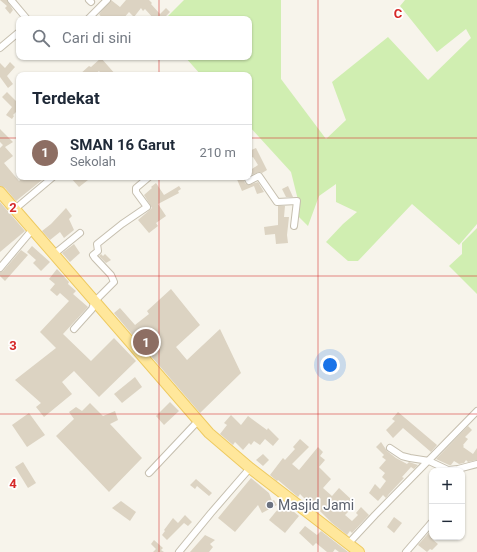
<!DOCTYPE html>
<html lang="id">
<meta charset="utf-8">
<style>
body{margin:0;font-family:Roboto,sans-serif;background:#f2f2f3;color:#1f2937}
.controls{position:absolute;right:12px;bottom:12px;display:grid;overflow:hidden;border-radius:8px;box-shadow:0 1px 3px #0004}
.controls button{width:36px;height:36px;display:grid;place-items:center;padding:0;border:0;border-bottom:1px solid #e0e1e3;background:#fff;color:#1f2937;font:20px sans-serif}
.you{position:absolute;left:330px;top:365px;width:14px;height:14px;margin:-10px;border:3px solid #fff;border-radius:50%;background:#1a73e8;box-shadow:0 0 0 6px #1a73e833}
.badge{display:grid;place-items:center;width:26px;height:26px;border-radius:50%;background:#1a73e8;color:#fff;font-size:13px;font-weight:700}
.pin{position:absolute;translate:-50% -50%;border:2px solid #fff;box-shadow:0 1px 4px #0006}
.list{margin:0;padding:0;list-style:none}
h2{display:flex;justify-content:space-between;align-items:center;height:52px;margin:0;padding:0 16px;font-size:17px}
h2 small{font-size:13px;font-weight:400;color:#747a83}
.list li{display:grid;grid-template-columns:26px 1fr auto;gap:12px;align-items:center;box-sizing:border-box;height:56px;padding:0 16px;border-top:1px solid #e0e1e3}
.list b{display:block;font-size:15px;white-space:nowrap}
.list p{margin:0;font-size:13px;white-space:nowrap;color:#747a83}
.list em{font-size:13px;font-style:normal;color:#747a83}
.icon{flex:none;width:22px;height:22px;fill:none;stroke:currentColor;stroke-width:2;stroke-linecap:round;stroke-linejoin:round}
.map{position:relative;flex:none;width:477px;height:552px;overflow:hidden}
.search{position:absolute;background:#fff;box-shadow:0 1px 3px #0004;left:16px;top:16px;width:236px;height:44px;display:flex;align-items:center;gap:10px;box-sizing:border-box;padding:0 14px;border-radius:8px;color:#747a83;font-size:15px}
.panel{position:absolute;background:#fff;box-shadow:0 1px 3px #0004;left:16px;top:72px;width:236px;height:108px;border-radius:8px}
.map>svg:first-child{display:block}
</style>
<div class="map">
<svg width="477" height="552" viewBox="0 0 477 552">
<rect width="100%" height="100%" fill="#f7f4eb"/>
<!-- green -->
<g fill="#d0eeb1">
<path d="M 184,0 L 281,0 L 281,79 L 326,139 L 346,120 L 332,82 L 388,37 L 428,80 L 471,38 L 466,29 L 437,52 L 400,6 L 405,0 L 477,0 L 477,224 L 459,245 L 412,204 L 358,261 L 348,261 L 326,242 L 343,224 L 357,212 L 336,202 L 336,184 L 319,196 L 308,226 L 297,215 L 298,200 L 291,172 L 249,126 L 249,75 L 201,75 L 185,57 L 249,57 L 249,19 L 165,19 Z"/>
<path d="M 477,228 L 477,294 L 449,266 L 462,254 L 462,243 Z"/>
</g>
<!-- building -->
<g fill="#dcd3c2">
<path d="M 0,0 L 7,0 L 13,10 L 10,14 L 5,8 L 7,6 Z"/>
<path d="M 111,0 L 120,7 L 126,0 L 149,0 L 152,3 L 151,4 L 160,14 L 166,8 L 170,12 L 163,19 L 161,17 L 158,19 L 154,19 L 145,9 L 143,11 L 141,8 L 134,17 L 129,12 L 123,19 L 103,19 L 99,14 Z"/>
<path d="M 101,58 L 116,75 L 102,75 L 99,71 L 94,75 L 79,75 L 89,66 L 91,67 Z"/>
<path d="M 10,62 L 15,67 L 7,76 L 13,84 L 8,88 L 0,77 L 0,63 L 5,68 Z"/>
<path d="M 7,92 L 19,104 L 19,109 L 13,115 L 14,116 L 12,119 L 6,115 L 12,107 L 2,97 Z"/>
<path d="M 0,129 L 13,142 L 5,147 L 13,156 L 4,163 L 19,181 L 24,177 L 40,177 L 42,180 L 16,201 L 5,188 L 0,186 L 0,148 L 3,145 L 0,142 Z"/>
<path d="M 256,148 L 267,170 L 262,173 L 259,172 L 251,175 L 249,171 L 258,165 L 253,157 L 249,159 L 249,151 Z"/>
<path d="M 70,177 L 85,177 L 88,180 L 79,187 Z"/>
<path d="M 236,177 L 243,177 L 245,183 L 248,185 L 258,182 L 264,192 L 257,194 L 254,186 L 242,191 Z"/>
<path d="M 156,183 L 164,195 L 179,186 L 181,189 L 178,191 L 179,193 L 158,204 L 166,216 L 156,223 L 158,226 L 149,233 L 138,220 L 152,208 L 144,195 L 152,188 L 151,187 Z"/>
<path d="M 288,186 L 293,197 L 286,197 L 282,189 Z"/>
<path d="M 0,202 L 25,231 L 0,252 Z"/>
<path d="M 278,206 L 285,206 L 284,217 L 289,217 L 287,235 L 288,243 L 276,244 L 275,234 L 265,235 L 264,227 L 278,225 Z"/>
<path d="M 66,208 L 72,216 L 69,219 L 74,230 L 64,238 L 60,232 L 50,240 L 42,231 L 51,224 Z"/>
<path d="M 74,244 L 80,253 L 70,262 L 62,253 Z"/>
<path d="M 32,246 L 50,262 L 41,271 L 33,263 L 36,260 L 27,252 Z"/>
<path d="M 21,250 L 28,255 L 5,281 L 0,276 L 0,272 L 3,271 Z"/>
<path d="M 101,254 L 103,256 L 105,254 L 111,260 L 106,263 L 99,256 Z"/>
<path d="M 57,269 L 69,282 L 68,284 L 76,291 L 73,294 L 88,307 L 63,334 L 91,361 L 114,338 L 136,361 L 99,397 L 74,371 L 62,382 L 72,394 L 44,417 L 36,407 L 41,403 L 15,380 L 56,348 L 40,332 L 69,301 L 60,293 L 57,296 L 50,290 L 55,284 L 49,279 Z"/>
<path d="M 171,289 L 200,325 L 176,347 L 187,360 L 220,329 L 241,373 L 200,413 L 145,349 L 155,340 L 146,329 L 135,338 L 114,313 L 120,308 L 135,325 L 149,314 L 147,311 Z"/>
<path d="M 135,377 L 142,387 L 122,403 L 114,394 Z"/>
<path d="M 170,402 L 179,411 L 164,425 L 156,416 Z"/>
<path d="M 90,403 L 103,416 L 115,411 L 118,420 L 110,424 L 142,458 L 109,492 L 56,436 L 74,419 L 69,412 L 76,407 L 82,411 Z"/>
<path d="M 398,412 L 437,445 L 431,452 L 403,428 L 393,438 L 386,430 L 395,421 L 392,419 Z"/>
<path d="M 29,413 L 45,435 L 27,447 L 12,425 Z"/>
<path d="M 231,415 L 241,425 L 248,416 L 267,430 L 268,428 L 279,439 L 273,446 L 265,439 L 260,445 L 254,441 L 251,445 L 249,443 L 243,450 L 235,442 L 233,445 L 220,434 L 227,425 L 224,423 Z"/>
<path d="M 468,426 L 472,430 L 465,437 L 468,439 L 463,445 L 464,446 L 463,447 L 473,454 L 477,448 L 477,460 L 468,462 L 466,460 L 464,463 L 459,464 L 454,461 L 451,465 L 449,465 L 436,459 Z"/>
<path d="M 300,439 L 309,447 L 292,464 L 299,470 L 318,447 L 323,452 L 320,456 L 325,460 L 319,467 L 331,479 L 323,488 L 332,496 L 339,488 L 353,501 L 346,508 L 349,511 L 345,515 L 352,521 L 358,515 L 356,513 L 361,507 L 369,515 L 352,533 L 350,531 L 347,535 L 332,523 L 316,507 L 314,508 L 300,494 L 298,497 L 278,480 L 277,481 L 270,475 L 283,458 L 285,460 L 295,449 L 293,447 Z"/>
<path d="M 381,442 L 387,451 L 396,458 L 407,464 L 409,462 L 418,465 L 414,469 L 411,467 L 402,477 L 404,478 L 389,494 L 386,498 L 383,495 L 378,501 L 369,493 L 375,484 L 380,489 L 386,481 L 382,477 L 385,473 L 379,468 L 386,460 L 382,457 L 384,455 L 376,447 Z"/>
<path d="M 263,454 L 269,460 L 263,466 L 256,460 Z"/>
<path d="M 23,462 L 36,483 L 28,488 L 15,467 Z"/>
<path d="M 251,478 L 269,493 L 272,501 L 274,500 L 277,505 L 262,513 L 258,505 L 235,532 L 218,518 Z"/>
<path d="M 196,479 L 212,493 L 209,496 L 197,486 L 195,489 L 190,485 Z"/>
<path d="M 121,501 L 136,512 L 130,521 L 112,508 Z"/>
<path d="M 283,503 L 299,516 L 285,533 L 269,520 Z"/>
<path d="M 185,515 L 192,522 L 188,526 L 184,523 L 167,540 L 162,535 L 165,531 L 164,530 L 173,518 L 178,523 Z"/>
<path d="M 394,517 L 402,523 L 394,533 L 387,527 Z"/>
<path d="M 305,526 L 317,535 L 321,531 L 348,552 L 339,552 L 335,549 L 333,552 L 327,552 L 316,543 L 313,546 L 299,533 Z"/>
<path d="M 432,529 L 432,539 L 438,544 L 432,550 L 430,549 L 427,552 L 418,545 Z"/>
<path d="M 205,535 L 215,540 L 210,544 L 213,547 L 209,552 L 190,552 Z"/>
<path d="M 154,540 L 163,548 L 161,550 L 164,552 L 153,552 L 156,549 L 151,544 Z"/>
</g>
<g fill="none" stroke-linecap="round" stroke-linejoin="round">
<!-- minor casing -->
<g stroke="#c6bfaf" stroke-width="8">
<g id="minor">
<path d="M 11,0 L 27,19"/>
<path d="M 89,0 L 91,2"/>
<path d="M 88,19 L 107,0"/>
<path d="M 0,48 L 19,32"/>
<path d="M 247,177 L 249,181 L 259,176 L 277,202 L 297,201 L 294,226"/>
<path d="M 15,209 L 53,177"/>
<path d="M 54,254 L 80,233"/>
<path d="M 0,268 L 32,230"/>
<path d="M 74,329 L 92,309 L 95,301 L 114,282 L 111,275 L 95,258 L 93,255 L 98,251 L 97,244 L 122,224 L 147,207 L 136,192 L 136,188 L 149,177"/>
<path d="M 390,448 L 402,456 L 410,458 L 429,461 L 448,470 L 458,469 L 477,464"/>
<path d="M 149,473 L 198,421"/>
<path d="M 348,544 L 375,515 L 477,411"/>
<path d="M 179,552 L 211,513 L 250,468"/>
<path d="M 406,552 L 432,522"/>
</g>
</g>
<!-- primary casing -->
<g stroke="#eeca61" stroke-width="12">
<path id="primary" d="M 0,192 L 209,433 L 250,468 L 359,552"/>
</g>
<!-- minor -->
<use href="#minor" stroke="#fff" stroke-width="6"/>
<!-- primary -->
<use href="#primary" stroke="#ffe79b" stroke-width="10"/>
</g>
<!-- grid -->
<path fill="none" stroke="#d62828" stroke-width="1" stroke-opacity="0.55" d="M 159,0 L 159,19M 318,0 L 318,552M 159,57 L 159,75M 0,138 L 19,138M 249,138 L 477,138M 159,177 L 159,552M 0,276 L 477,276M 0,414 L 477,414"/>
<!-- markers -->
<circle fill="#6b7280" stroke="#fff" stroke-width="1.5" cx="270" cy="505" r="4"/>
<g text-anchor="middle" stroke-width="3.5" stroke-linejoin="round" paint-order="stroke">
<!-- worship labels -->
<g font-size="14" fill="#5b616d" stroke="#fff" text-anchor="start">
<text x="278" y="510">Masjid Jami</text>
</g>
</g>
<g font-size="13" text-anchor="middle" font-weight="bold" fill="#d62828" stroke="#fff" stroke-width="3.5" stroke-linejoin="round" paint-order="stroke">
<text x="398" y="18">C</text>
<text x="13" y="212">2</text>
<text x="13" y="350">3</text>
<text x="13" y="488">4</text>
</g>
</svg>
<div class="controls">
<button>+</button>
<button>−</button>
</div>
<div class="you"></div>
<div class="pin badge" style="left:146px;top:342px;background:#8d6e63">1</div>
<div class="search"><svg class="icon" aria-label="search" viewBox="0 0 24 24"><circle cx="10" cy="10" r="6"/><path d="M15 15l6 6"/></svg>Cari di sini</div>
<section class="panel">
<h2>Terdekat<small></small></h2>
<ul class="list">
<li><span class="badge" style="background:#8d6e63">1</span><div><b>SMAN 16 Garut</b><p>Sekolah</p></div><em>210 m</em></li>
</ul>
</section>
</div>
